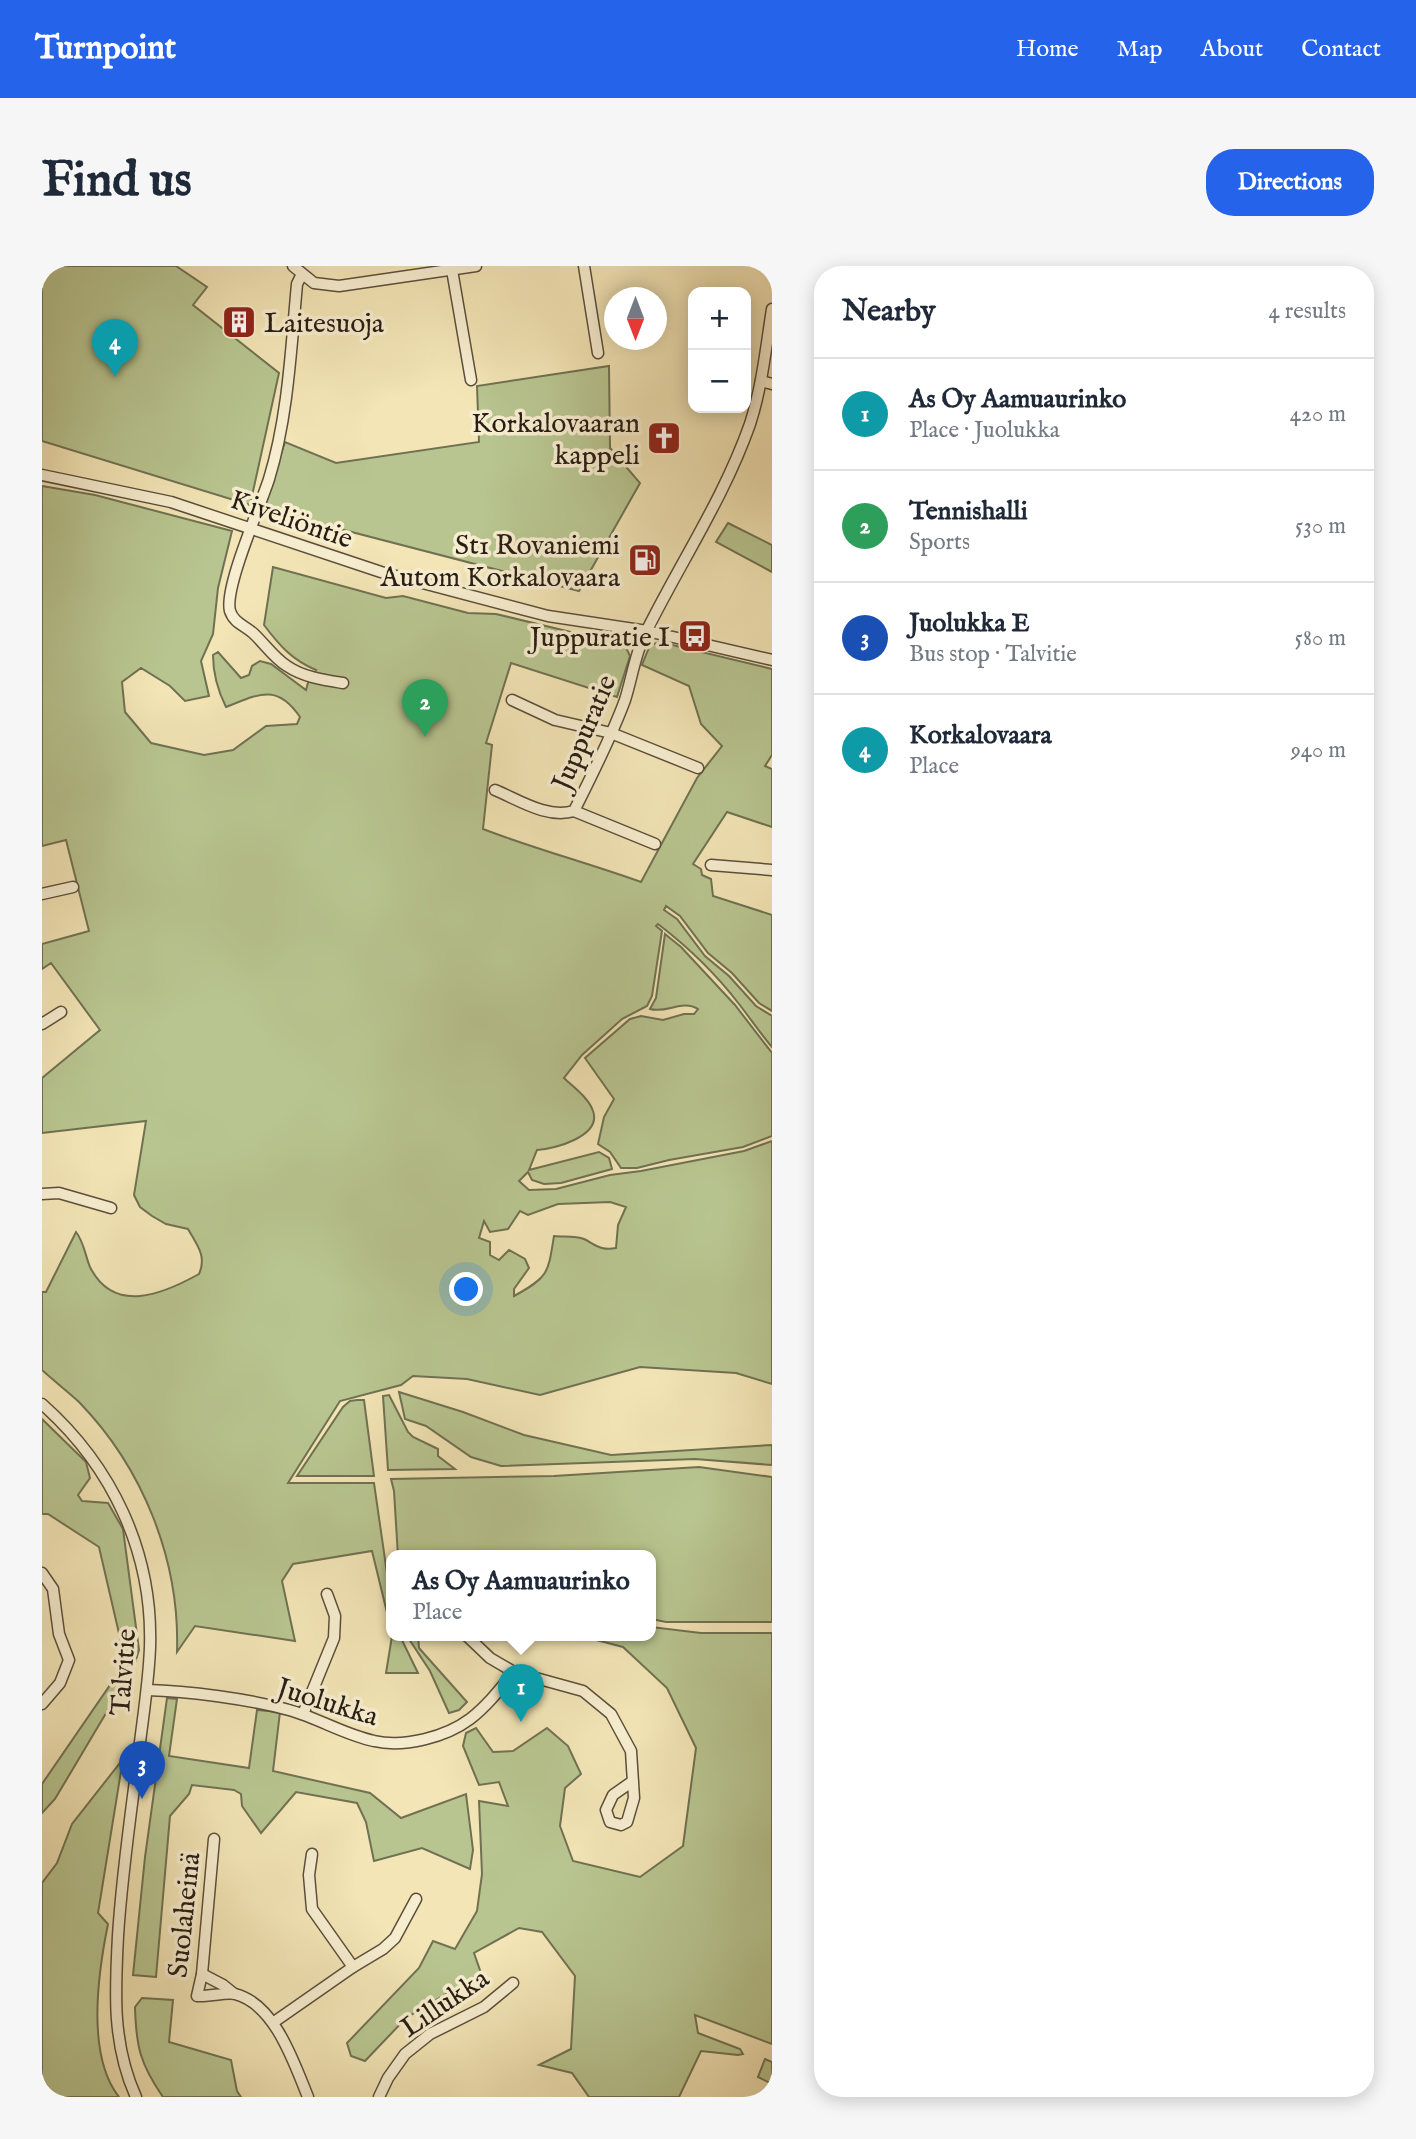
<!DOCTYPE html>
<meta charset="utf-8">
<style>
body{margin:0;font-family:"IM FELL English",serif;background:#f6f6f7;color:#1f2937}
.controls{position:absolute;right:21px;top:21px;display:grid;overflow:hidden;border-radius:14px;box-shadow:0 4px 18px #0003}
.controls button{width:63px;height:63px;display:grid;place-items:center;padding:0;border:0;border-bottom:2px solid #e0e1e3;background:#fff;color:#1f2937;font:35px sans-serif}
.compass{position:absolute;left:562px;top:21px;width:63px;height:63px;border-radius:50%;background:#fff;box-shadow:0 4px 18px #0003;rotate:180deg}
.you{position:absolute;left:425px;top:1024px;width:24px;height:24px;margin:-18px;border:5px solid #fff;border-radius:50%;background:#1a73e8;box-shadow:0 0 0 10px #1a73e833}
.badge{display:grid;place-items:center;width:46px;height:46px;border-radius:50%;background:#2563eb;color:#fff;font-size:23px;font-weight:700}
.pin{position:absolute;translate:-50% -58px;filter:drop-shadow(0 2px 4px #0008)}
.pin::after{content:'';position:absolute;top:37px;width:24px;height:21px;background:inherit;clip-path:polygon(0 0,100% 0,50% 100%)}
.popup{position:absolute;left:344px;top:1284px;width:270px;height:91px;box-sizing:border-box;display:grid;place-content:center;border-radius:14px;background:#fff;filter:drop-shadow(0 2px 5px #0005);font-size:23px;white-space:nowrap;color:#747a83}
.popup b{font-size:26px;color:#1f2937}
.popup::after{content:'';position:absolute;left:50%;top:100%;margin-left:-14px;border:14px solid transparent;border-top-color:#fff}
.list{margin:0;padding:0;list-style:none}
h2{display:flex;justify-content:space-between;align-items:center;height:91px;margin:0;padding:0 28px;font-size:30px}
h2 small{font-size:23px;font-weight:400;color:#747a83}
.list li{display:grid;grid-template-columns:46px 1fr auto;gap:21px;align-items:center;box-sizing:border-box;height:112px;padding:0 28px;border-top:2px solid #e0e1e3}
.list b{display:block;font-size:26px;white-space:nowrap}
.list p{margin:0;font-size:23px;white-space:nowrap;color:#747a83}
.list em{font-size:23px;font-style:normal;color:#747a83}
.map{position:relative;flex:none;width:730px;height:1831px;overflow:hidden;border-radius:28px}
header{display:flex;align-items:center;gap:42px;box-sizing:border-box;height:98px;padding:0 35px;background:#2563eb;color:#fff}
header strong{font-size:33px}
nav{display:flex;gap:38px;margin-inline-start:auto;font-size:24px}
.intro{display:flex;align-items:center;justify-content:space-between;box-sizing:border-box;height:168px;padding:0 42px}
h1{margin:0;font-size:49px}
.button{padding:18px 32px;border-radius:28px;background:#2563eb;color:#fff;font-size:24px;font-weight:700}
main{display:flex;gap:42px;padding:0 42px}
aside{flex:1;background:#fff;border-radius:28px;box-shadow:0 4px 18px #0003}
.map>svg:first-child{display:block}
</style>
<header>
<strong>Turnpoint</strong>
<nav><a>Home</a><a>Map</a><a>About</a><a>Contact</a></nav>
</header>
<div class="intro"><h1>Find us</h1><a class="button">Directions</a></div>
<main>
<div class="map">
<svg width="730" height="1831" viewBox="0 0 730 1831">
<rect width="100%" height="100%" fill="#f3e5b6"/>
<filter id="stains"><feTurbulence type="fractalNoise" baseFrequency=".00286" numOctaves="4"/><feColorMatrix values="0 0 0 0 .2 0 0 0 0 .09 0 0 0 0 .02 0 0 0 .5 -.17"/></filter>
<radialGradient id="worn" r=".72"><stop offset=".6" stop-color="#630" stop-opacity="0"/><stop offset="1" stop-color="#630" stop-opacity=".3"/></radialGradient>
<!-- green -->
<g fill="#b8c590" stroke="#707152" stroke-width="2" fill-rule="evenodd">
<path d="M 0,0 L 134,0 L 165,21 L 151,39 L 237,107 L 208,239 L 0,175 Z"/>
<path d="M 567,100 L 568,182 L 598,217 L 537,325 L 221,243 L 243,176 L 294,197 L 437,176 L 435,120 Z"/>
<path d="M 0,220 L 53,229 L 190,265 L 176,322 L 171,368 L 159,395 L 167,430 L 143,435 L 128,420 L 99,402 L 80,416 L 83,446 L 109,477 L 162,489 L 191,484 L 224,460 L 255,458 L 258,451 C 235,417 217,428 184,441 C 176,425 171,407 171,389 L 176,386 L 199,412 L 207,409 L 210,400 L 218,395 L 229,398 L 264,424 L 267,413 L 274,404 C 250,394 237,379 222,359 L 231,301 L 344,332 L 361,330 L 426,347 L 454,348 L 583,379 L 588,390 L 575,431 L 469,397 L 444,477 L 450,479 L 441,563 C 493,583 546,597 599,616 L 655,512 L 680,480 L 659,458 L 647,420 L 600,399 L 608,379 L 618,376 L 730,403 L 730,489 L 723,500 L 730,503 L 730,561 L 685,546 L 651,598 L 659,603 L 660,609 L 669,613 L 671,630 L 730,649 L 730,745 L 717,737 L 690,707 L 666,687 L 638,650 L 624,640 L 622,644 L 635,653 L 663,690 L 687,710 L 714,740 L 730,750 L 730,781 C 718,767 708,752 697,738 C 674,708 646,681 616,658 L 614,660 L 620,665 L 610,730 L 605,740 L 580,753 L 540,789 L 522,812 C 531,821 547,832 551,845 C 560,870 513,883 495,884 L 487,904 L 557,886 L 567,892 L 570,903 L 519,917 L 502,918 L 490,914 L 486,906 L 477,915 L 487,924 L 514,923 L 568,909 L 599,905 L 702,885 L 730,875 L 730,1118 L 694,1107 L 598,1101 L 498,1129 L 425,1113 L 371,1110 L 359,1119 L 298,1135 L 246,1217 L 332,1217 L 349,1335 L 349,1363 L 330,1285 L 251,1298 L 240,1315 L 253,1375 L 153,1360 L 135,1386 C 138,1294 101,1202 37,1136 C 25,1125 12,1115 0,1104 L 0,1026 L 4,1026 L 34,966 C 42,976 43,989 48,1001 C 72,1049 121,1028 157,1008 C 165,990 155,979 146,963 L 124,958 L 110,950 L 98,941 L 92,929 L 104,855 L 0,867 L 0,812 L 58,764 L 9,697 L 0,703 L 0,678 L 47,665 L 24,574 L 0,580 ZM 568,936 L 584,941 L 576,959 L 574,982 C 559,985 554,979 542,973 C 534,970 521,971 512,970 C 506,1007 507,1011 472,1030 L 472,1023 L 487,1002 L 483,993 L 467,984 L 457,994 L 448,989 L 448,976 L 437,972 L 442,955 L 448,966 L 466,963 L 478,945 L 486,949 L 516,938 Z"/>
<path d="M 686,257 L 730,279 L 730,306 L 674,276 Z"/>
<path d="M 623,668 L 639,681 L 693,739 L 730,787 L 730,870 L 701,881 L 627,894 L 595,902 L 579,902 L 568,886 L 556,878 L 562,851 L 572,833 L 543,792 L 588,753 L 599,750 L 621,754 L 642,748 L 652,748 L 656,743 C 640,733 625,748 608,743 L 614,732 Z"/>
<path d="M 357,1126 L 421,1146 L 482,1169 L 569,1189 L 730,1179 L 730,1199 L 653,1193 L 459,1200 L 429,1191 L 384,1160 L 363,1153 Z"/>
<path d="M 347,1129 L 366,1166 L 371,1171 L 396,1183 L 396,1190 L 413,1203 L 346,1204 L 341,1130 Z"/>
<path d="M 315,1134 L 322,1134 L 332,1210 L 255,1210 L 301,1141 L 308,1135 Z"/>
<path d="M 0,1153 L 44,1196 L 48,1212 L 36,1229 L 40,1235 L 66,1237 L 81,1263 L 97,1384 L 92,1400 L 13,1533 L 0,1547 L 0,1518 L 79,1403 L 82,1389 L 57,1281 L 6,1248 L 0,1248 Z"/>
<path d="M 657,1201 L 730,1211 L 730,1356 L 624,1356 L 609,1353 L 608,1290 L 356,1290 L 352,1225 L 349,1213 L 512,1210 Z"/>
<path d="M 609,1361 L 659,1367 L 730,1367 L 730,1778 L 653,1749 L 656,1767 L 698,1783 L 701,1788 L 696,1789 L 659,1785 L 637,1831 L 547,1831 L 530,1807 L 497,1799 L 529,1783 L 533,1710 L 500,1666 L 477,1662 L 432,1687 L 439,1707 L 364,1752 L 323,1795 L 309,1790 L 305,1777 L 377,1702 L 391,1675 L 413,1683 L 435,1645 L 440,1608 L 437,1535 L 466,1540 L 457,1516 L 437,1519 L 421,1480 L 424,1467 L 434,1462 L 451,1486 L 471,1485 L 505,1462 L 526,1480 L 539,1508 L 523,1522 L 518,1560 L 531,1595 L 598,1611 L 641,1580 L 654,1482 L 625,1422 L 581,1381 L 539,1370 L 608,1370 Z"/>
<path d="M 350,1370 L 358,1370 L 376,1407 L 344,1407 Z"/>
<path d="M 365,1370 L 376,1370 L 377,1382 L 425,1436 L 417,1444 L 407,1447 L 388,1405 Z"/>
<path d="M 125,1432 L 135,1433 L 127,1490 L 207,1502 L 215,1444 L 238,1446 L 231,1505 L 328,1527 L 359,1552 L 424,1528 L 431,1584 L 428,1603 L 380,1582 L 332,1595 L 324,1556 L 315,1537 L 254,1526 L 219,1567 L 200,1540 L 199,1528 L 192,1524 L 150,1519 L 147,1528 L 128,1550 L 114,1711 L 91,1709 L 103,1591 Z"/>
<path d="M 81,1493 L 56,1647 L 66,1658 C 56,1707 44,1789 77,1831 L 0,1831 L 0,1617 L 15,1597 L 30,1558 Z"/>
<path d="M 100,1732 L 131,1734 L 127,1776 L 189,1794 L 195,1825 L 199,1831 L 121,1831 C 98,1798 94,1780 93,1741 Z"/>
<path d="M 723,1793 L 730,1796 L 730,1818 L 716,1811 Z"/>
</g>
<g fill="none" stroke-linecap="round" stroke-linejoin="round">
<!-- minor casing -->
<g stroke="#5b4f3c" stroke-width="13">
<g id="minor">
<path d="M 251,0 L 272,17 L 297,20 L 434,0"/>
<path d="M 542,0 L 556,87"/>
<path d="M 410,4 L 429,114"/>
<path d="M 260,8 L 255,18 C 249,83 246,151 227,213 C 218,241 182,322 188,345 C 192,357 202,359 211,367 C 222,377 232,392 245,400 C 261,411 282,414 301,417"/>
<path d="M 719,115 L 730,118"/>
<path d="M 0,209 L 129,236 L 339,306 L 506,350 L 605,365 L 730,394"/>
<path d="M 470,434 L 513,454 L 569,467 L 656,502"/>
<path d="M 453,524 C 477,534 505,553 532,545 C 550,509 569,472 583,434 C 590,412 593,388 603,368 C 638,297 682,232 708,158 C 720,121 724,81 730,43"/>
<path d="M 532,545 L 613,578"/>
<path d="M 669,599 L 730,604"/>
<path d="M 0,628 L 31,621"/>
<path d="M 0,758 L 19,746"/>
<path d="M 0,928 L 17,927 L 69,942"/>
<path d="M 0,1138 C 70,1200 111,1286 108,1381 C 107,1412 102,1444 98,1476 C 90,1540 80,1605 76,1670 C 73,1726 70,1778 94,1831"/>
<path d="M 0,1307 L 11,1323 L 17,1368 L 27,1394 L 18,1417 L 0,1438"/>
<path d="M 425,1370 L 448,1392 L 472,1406 L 541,1425 L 569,1448 L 589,1485 L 592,1532 L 585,1556 L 579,1559 L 568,1556 L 564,1544 L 571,1529 L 591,1515"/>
<path d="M 105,1424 C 146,1425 207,1433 247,1444 C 276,1452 303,1469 332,1475 C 362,1482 404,1471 428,1453 C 445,1440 459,1422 472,1406"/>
<path d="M 261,1448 L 292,1372 L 293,1350 L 285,1328"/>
<path d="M 172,1573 L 160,1708 L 155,1730 C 166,1731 184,1726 193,1728 C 233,1738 252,1797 266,1831"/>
<path d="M 270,1588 L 267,1609 L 270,1643 L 311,1701"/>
<path d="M 160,1708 L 181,1719 L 191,1727"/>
<path d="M 232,1756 L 311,1701 L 341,1683 L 353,1672 L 374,1633"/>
<path d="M 337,1831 L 346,1812 L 363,1788 L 388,1768 L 442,1741 L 471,1717"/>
</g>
</g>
<!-- minor -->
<use href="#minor" stroke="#f7eed0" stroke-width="10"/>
</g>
<!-- icons -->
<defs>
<g id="building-square" transform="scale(1.75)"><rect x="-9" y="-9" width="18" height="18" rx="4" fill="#8f2418" stroke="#f7eed0"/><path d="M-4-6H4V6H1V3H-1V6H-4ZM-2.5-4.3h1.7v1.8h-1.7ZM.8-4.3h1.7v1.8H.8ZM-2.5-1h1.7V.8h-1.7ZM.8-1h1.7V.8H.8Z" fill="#fff"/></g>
<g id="church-square" transform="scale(1.75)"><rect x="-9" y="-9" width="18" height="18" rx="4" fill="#8f2418" stroke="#f7eed0"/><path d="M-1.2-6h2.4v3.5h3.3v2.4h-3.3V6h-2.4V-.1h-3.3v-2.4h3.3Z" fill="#fff"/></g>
<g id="fuel-square" transform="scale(1.75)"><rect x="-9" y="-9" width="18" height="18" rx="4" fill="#8f2418" stroke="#f7eed0"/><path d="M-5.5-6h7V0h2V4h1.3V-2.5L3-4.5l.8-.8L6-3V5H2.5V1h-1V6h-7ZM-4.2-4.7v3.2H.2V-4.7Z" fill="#fff"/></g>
<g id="bus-square" transform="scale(1.75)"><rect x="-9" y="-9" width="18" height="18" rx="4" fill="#8f2418" stroke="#f7eed0"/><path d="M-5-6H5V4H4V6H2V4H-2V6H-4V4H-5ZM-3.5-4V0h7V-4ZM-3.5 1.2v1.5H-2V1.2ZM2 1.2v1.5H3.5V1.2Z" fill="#fff"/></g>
</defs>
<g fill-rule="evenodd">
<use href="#building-square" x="197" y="56"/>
<use href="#church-square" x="622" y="172"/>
<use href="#fuel-square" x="603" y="294"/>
<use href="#bus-square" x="653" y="370"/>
</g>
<g text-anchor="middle" stroke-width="7" stroke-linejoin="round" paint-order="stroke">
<!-- poi labels -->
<g font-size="28" fill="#281d14" stroke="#f7eed0" text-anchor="end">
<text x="222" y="66" text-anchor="start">Laitesuoja</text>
<text x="598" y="166">Korkalovaaran<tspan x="598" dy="32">kappeli</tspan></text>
<text x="578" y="288">St1 Rovaniemi<tspan x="578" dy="32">Autom Korkalovaara</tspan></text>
<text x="628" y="380">Juppuratie I</text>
</g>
<!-- street labels -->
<g font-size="28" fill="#281d14" stroke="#f7eed0">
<text transform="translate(250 252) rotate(19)" y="10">Kiveliöntie</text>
<text transform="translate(541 466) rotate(-67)" y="10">Juppuratie</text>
<text transform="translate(80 1406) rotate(-86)" y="10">Talvitie</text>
<text transform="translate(286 1435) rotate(17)" y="10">Juolukka</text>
<text transform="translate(141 1649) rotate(-84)" y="10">Suolaheinä</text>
<text transform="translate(402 1736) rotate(-34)" y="10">Lillukka</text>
</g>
</g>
<rect width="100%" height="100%" filter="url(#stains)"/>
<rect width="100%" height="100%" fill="url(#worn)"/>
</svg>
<div class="controls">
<button>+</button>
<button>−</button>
</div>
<svg class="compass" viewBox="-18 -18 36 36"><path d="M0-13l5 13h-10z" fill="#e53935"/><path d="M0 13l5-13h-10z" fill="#747a83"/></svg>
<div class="you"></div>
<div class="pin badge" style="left:479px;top:1456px;background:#0f9aa8">1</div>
<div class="popup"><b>As Oy Aamuaurinko</b>Place</div>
<div class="pin badge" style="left:383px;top:471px;background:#2e9e5b">2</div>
<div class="pin badge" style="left:100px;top:1533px;background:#1a4fb4">3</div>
<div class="pin badge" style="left:73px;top:111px;background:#0f9aa8">4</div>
</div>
<aside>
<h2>Nearby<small>4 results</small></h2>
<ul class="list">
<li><span class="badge" style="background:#0f9aa8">1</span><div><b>As Oy Aamuaurinko</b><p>Place · Juolukka</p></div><em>420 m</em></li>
<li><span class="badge" style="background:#2e9e5b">2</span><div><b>Tennishalli</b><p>Sports</p></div><em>530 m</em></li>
<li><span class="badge" style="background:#1a4fb4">3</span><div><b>Juolukka E</b><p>Bus stop · Talvitie</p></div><em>580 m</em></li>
<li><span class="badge" style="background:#0f9aa8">4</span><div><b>Korkalovaara</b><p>Place</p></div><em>940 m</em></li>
</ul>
</aside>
</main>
